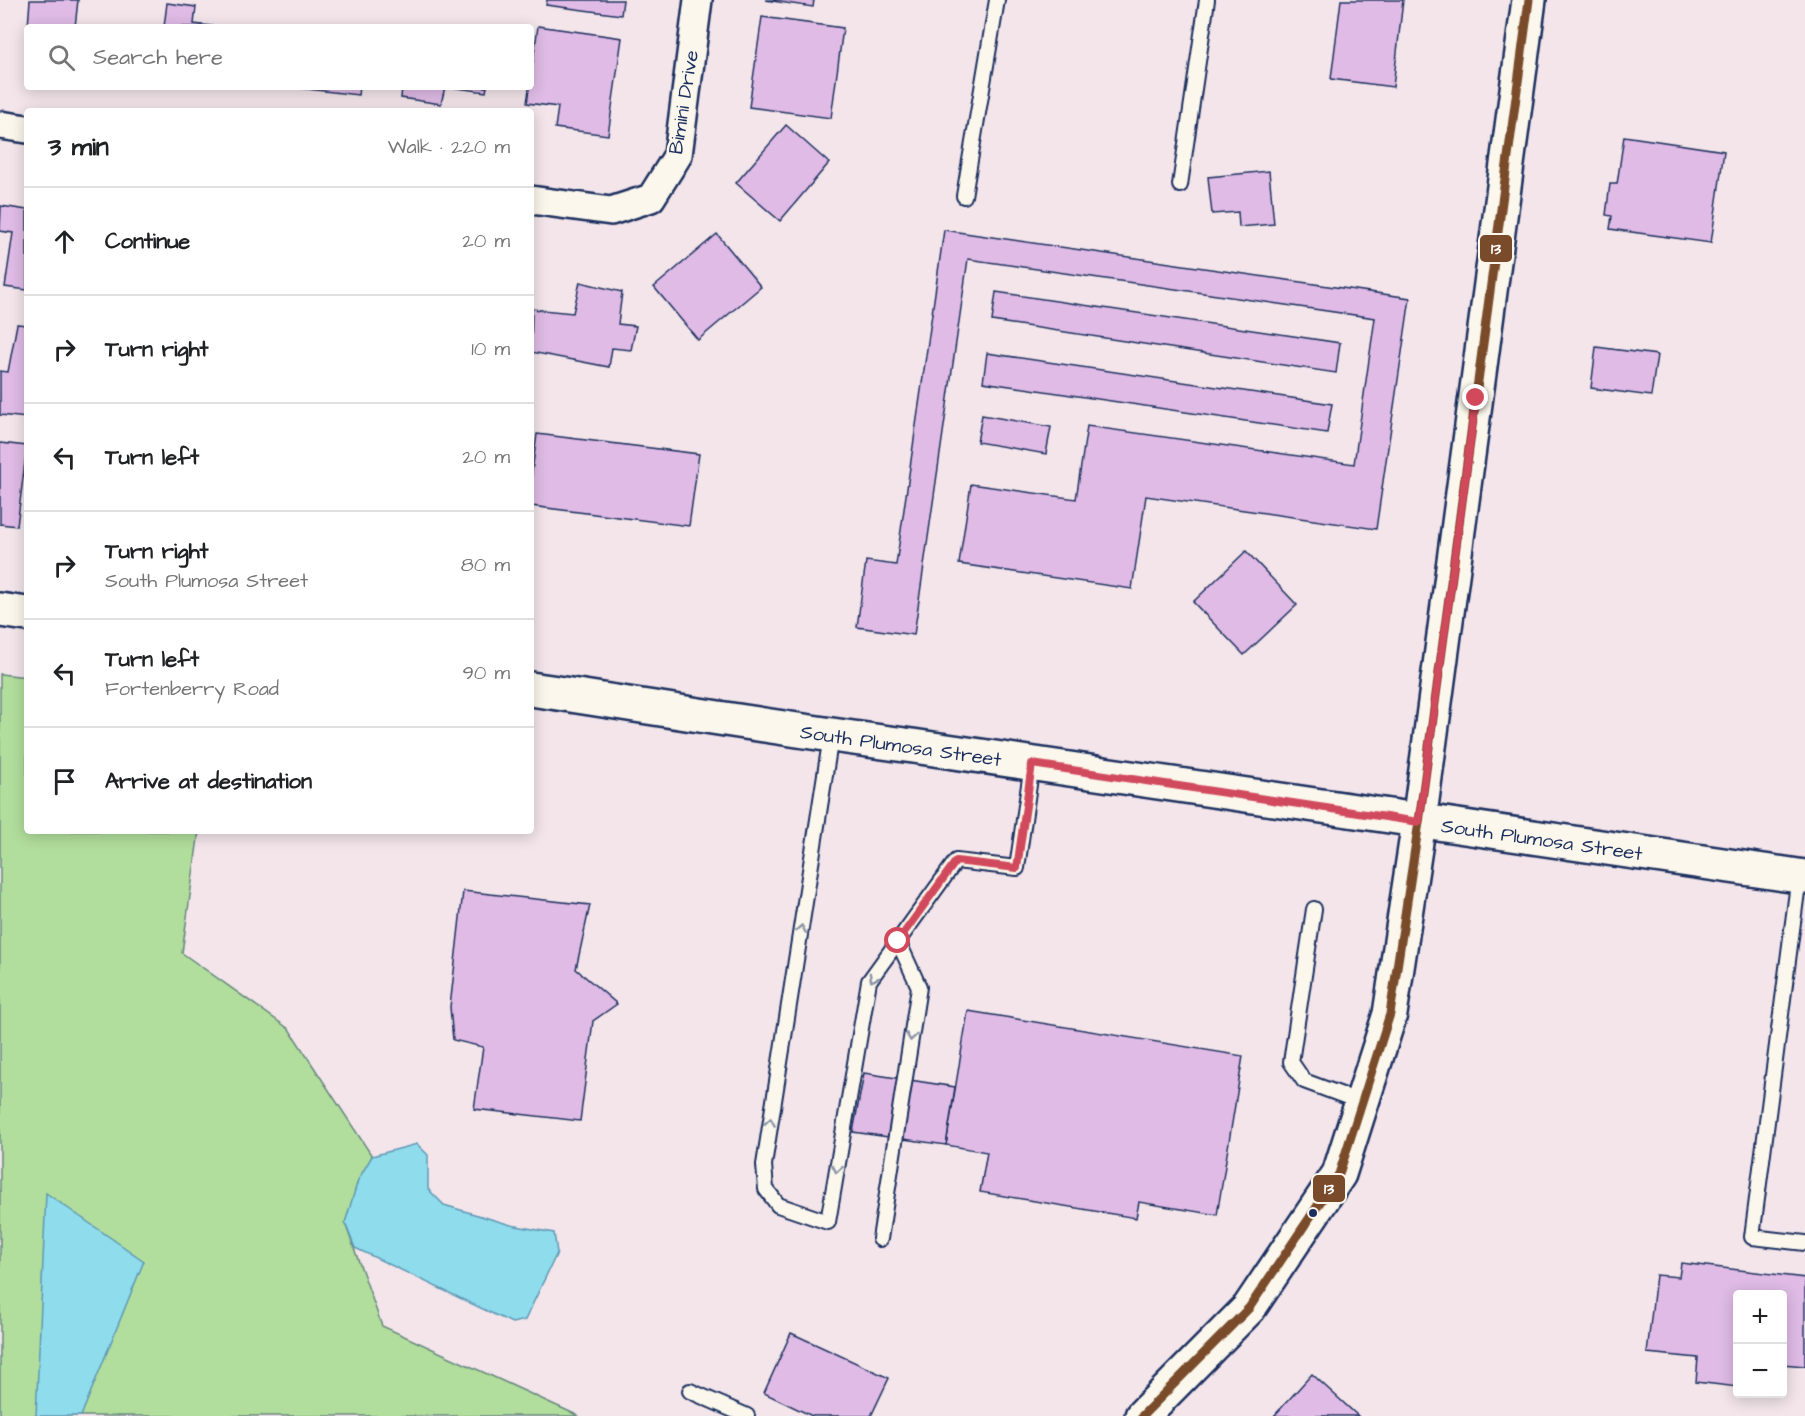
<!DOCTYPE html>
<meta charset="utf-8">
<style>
body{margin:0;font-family:"Architects Daughter",sans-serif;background:#f2f2f2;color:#202124}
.controls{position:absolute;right:18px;bottom:18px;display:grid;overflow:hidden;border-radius:6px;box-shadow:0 3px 15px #0003}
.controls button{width:54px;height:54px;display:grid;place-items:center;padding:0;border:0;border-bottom:2px solid #e0e0e0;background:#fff;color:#202124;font:30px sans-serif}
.stop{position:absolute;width:18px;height:18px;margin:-14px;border:4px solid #d1495b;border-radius:50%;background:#fff}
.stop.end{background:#d1495b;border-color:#fff;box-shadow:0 2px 6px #0008}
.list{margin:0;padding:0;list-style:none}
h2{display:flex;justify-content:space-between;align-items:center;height:78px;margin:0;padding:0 24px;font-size:26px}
h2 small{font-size:20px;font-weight:400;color:#757577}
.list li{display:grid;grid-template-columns:39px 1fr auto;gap:18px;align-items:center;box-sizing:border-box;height:108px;padding:0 24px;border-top:2px solid #e0e0e0}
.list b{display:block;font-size:22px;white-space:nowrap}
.list p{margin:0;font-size:20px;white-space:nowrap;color:#757577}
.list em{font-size:20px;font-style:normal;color:#757577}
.icon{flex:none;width:33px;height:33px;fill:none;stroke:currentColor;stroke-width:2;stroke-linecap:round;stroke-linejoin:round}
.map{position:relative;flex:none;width:1805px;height:1416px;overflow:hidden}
.search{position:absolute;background:#fff;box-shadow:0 3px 15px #0003;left:24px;top:24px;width:510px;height:66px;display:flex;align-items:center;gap:15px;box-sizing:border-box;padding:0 21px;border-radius:6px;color:#757577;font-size:22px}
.panel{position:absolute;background:#fff;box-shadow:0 3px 15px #0003;left:24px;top:108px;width:510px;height:726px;border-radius:6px}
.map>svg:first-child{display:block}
</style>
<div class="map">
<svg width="1805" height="1416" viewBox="0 0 1805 1416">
<rect width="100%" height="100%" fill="#f3e5ea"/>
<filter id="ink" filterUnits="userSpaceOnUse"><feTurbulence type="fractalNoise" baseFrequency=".0167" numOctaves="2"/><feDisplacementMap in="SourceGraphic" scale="12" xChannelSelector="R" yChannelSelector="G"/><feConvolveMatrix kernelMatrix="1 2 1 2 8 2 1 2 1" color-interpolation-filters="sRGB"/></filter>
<g filter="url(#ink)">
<!-- green -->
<path fill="#b1de9c" stroke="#66867d" stroke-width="1.5" d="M 0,674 L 27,677 L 27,831 L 199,831 L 182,953 L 289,1029 L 372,1156 L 345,1223 L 382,1326 L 579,1416 L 0,1416 Z"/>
<!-- water -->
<g fill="#8edcec" stroke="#6097b3" stroke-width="1.5">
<path d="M 417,1144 L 428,1155 L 428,1189 L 444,1205 L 511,1225 L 554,1233 L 557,1253 L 525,1320 L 512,1323 L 355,1248 L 345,1223 L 358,1180 L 372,1156 Z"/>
<path d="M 46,1193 L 144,1261 L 81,1416 L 36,1416 Z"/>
</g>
<!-- building -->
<g fill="#dfbbe5" stroke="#1b2f5e" stroke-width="1.5">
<path d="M 30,0 L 78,0 L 75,27 L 28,27 Z"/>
<path d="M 547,0 L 623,0 L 621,15 L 546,5 Z"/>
<path d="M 765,0 L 814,0 L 813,7 Z"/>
<path d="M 1341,0 L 1403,0 L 1393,87 L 1331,79 Z"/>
<path d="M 167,3 L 196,7 L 194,24 L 220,27 L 164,27 Z"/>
<path d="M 762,17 L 843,28 L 831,118 L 749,107 Z"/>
<path d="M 538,26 L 622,38 L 608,135 L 555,128 L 558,107 L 527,103 Z"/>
<path d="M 290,87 L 359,87 L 358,95 Z"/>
<path d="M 402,87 L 445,87 L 441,104 L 401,98 Z"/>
<path d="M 449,87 L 487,87 L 486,92 Z"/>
<path d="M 786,125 L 829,163 L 780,221 L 736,183 Z"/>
<path d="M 1624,136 L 1724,151 L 1711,243 L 1610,229 L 1612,216 L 1606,215 L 1610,184 L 1617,184 Z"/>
<path d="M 1269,171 L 1274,224 L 1239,227 L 1238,212 L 1212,214 L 1208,177 Z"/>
<path d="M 1,206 L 27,210 L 27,290 L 5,287 L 13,233 L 0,231 Z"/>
<path d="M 944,230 L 1410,298 L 1376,529 L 1146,496 L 1132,589 L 959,564 L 971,484 L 1076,499 L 1087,426 L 1354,464 L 1375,318 L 968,259 L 914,635 L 857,627 L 866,561 L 896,565 Z"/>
<path d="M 717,234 L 761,287 L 698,340 L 654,287 Z"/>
<path d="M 580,282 L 622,292 L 618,324 L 636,326 L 631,350 L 612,348 L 609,367 L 531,352 L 532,309 L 573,313 Z"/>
<path d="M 996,292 L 1340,343 L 1336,373 L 992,321 Z"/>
<path d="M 17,324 L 27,325 L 27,418 L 0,415 L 0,371 L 8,372 Z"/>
<path d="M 1596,347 L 1657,355 L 1651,396 L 1591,388 Z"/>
<path d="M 987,353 L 1332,404 L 1327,433 L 983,382 Z"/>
<path d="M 982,415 L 1051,427 L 1046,454 L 977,442 Z"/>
<path d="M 537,434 L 699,454 L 689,526 L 531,506 L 531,480 Z"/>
<path d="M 0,443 L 27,446 L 17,526 L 0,524 Z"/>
<path d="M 1246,551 L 1297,605 L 1244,655 L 1193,602 Z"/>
<path d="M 463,891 L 590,905 L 576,969 L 617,1004 L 593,1021 L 580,1121 L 474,1109 L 483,1047 L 453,1040 L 450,1007 Z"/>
<path d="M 968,1011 L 1243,1056 L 1217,1215 L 1139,1202 L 1136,1218 L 980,1192 L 987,1152 L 946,1145 Z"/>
<path d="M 864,1073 L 955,1087 L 946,1145 L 853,1132 Z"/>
<path d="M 1681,1263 L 1805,1278 L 1805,1366 L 1782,1364 L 1782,1294 L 1738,1294 L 1738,1387 L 1696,1382 L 1698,1358 L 1647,1353 L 1656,1275 L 1679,1277 Z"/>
<path d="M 791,1333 L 889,1378 L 871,1416 L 812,1416 L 764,1393 Z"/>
<path d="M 1312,1374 L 1358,1416 L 1274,1416 Z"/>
</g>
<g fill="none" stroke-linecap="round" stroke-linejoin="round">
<!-- lane casing -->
<g stroke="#1b2f5e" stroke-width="18">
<g id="lane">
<path d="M 1180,185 L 1207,0"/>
<path d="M 964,196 L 997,0"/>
<path d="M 831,736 L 764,1165 L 766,1189 L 778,1205 L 828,1222 L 869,981 L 956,861 L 1017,868 L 1032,764"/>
<path d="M 1799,876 L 1752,1237 L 1805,1243"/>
<path d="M 1314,909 L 1291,1062 L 1304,1081 L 1361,1102"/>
<path d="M 880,1239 L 919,987 L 898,941"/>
<path d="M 690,1391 L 747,1416"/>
</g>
</g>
<!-- street casing -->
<g stroke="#1b2f5e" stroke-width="32">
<g id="street">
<path d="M 0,125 L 27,129"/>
<path d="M 531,200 L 611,211 L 651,198 L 678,155 L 698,0"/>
</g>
</g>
<!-- secondary casing -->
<g stroke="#1b2f5e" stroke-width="38">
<g id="secondary">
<path d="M 0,610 L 27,614"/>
<path d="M 531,689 C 658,708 785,730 913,746 L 1805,877"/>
<path d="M 1142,1416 L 1249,1308 L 1339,1174 L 1390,1014 L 1419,822 L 1529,0"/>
</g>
</g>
<!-- lane -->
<use href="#lane" stroke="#fbf7ec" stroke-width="14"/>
<!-- street -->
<use href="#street" stroke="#fbf7ec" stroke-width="27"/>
<!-- secondary -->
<use href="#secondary" stroke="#fbf7ec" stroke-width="33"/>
<!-- bus-1 casing -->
<g stroke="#fbf7ec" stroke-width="14">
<path id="bus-1" d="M 1142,1416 L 1249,1308 L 1339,1174 L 1390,1014 L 1419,822 L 1529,0"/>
</g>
<!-- bus-1 -->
<use href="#bus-1" stroke="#7a4b2a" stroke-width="9"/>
</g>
<!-- one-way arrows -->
<defs><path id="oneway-chevron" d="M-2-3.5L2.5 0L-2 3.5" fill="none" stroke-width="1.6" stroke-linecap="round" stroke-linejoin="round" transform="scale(1.5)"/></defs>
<g stroke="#8b93a5">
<use href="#oneway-chevron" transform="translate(801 929) rotate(-81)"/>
<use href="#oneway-chevron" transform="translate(873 978) rotate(119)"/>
<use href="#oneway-chevron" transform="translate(911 1037) rotate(99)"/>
<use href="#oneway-chevron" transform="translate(770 1122) rotate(-81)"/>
<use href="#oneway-chevron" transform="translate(837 1169) rotate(100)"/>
</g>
</g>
<g fill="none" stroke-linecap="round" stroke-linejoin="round" filter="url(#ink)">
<!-- route -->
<path stroke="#d1495b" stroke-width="8" d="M 898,941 L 956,861 L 1017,868 L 1032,764 L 1419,822 L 1476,398"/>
</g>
<!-- markers -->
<circle fill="#1b2f5e" stroke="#fbf7ec" stroke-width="2" cx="1313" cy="1213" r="5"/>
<g text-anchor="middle" stroke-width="5" stroke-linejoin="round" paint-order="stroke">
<!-- street labels -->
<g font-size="20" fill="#1b2f5e" stroke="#fbf7ec">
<text transform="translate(683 102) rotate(-81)" y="7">Bimini Drive</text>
<text transform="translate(901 745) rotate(8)" y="7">South Plumosa Street</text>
<text transform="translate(1542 839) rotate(8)" y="7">South Plumosa Street</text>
</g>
</g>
<g stroke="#fbf7ec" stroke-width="2">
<rect x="1479" y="234" width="34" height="29" rx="6" fill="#7a4b2a"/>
<rect x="1312" y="1174" width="34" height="29" rx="6" fill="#7a4b2a"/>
</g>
<g font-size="16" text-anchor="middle" font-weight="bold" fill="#fff">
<text x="1496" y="254">13</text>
<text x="1329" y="1194">13</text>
</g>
</svg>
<div class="controls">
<button>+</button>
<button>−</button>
</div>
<div class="stop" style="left:898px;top:941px"></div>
<div class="stop end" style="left:1476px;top:398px"></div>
<div class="search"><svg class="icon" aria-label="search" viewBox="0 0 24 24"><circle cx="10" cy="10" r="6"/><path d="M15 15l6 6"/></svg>Search here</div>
<section class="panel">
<h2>3 min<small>Walk · 220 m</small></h2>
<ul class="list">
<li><svg class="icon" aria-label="ahead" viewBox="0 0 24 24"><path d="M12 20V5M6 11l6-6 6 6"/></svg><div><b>Continue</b></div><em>20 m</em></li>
<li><svg class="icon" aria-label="right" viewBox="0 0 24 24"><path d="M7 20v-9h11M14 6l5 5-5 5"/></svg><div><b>Turn right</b></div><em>10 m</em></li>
<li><svg class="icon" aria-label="left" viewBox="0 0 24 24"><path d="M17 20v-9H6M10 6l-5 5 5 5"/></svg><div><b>Turn left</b></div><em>20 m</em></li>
<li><svg class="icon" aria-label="right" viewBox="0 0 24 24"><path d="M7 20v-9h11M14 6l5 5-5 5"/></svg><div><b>Turn right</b><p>South Plumosa Street</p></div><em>80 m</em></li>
<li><svg class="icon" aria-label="left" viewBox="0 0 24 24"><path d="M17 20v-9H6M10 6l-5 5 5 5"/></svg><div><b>Turn left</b><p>Fortenberry Road</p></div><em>90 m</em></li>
<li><svg class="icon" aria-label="arrive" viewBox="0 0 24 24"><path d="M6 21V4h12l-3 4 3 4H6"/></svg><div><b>Arrive at destination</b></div></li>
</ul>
</section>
</div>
